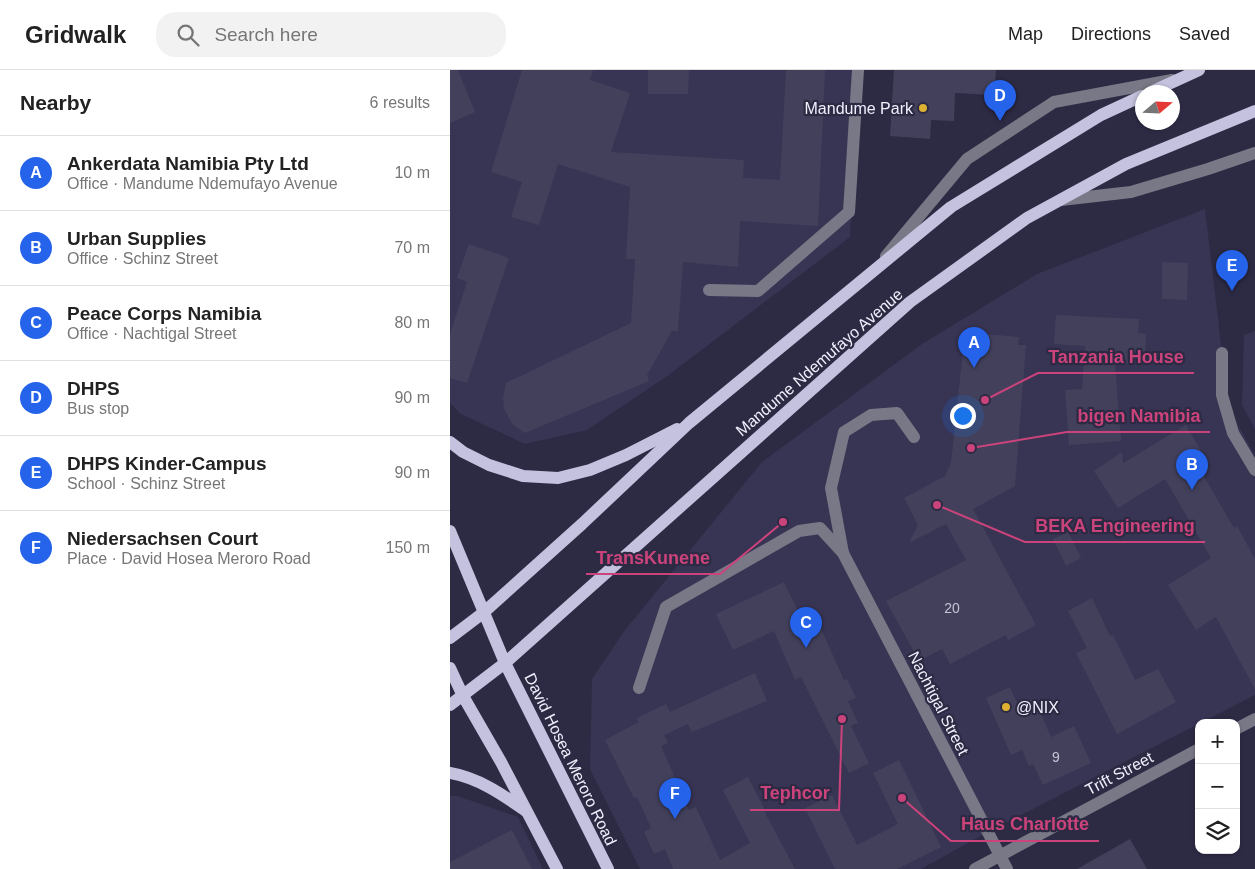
<!DOCTYPE html>
<meta charset="utf-8">
<style>
body{margin:0;font-family:Helvetica,sans-serif;background:#f2f2f2;color:#222}
.controls{position:absolute;right:15px;bottom:15px;display:grid;overflow:hidden;border-radius:10px;box-shadow:0 1px 4px #0004}
.controls button{width:45px;height:45px;display:grid;place-items:center;padding:0;border:0;border-bottom:1px solid #e0e0e0;background:#fff;color:#222;font:25px sans-serif}
.compass{position:absolute;left:685px;top:15px;width:45px;height:45px;border-radius:50%;background:#fff;box-shadow:0 1px 4px #0004;rotate:71deg}
.you{position:absolute;left:512px;top:345px;width:18px;height:18px;margin:-12px;border:4px solid #fff;border-radius:50%;background:#1a73e8;box-shadow:0 0 0 8px #1a73e833}
.badge{display:grid;place-items:center;width:32px;height:32px;border-radius:50%;background:#2563eb;color:#fff;font-size:16px;font-weight:700}
.pin{position:absolute;translate:-50% -41px;filter:drop-shadow(0 1px 2px #0008)}
.pin::after{content:'';position:absolute;top:26px;width:18px;height:15px;background:inherit;clip-path:polygon(0 0,100% 0,50% 100%)}
.list{margin:0;padding:0;list-style:none}
h2{display:flex;justify-content:space-between;align-items:center;height:65px;margin:0;padding:0 20px;font-size:21px}
h2 small{font-size:16px;font-weight:400;color:#767676}
.list li{display:grid;grid-template-columns:32px 1fr auto;gap:15px;align-items:center;box-sizing:border-box;height:75px;padding:0 20px;border-top:1px solid #e0e0e0}
.list b{display:block;font-size:19px;white-space:nowrap}
.list p{margin:0;font-size:16px;white-space:nowrap;color:#767676}
.list em{font-size:16px;font-style:normal;color:#767676}
.icon{flex:none;width:28px;height:28px;fill:none;stroke:currentColor;stroke-width:2;stroke-linecap:round;stroke-linejoin:round}
.map{position:relative;flex:none;width:805px;height:799px;overflow:hidden}
header{display:flex;align-items:center;gap:30px;box-sizing:border-box;height:70px;padding:0 25px;background:#fff;border-bottom:1px solid #e0e0e0}
header strong{font-size:24px}
nav{display:flex;gap:28px;margin-inline-start:auto;font-size:18px}
.search{width:350px;height:45px;background:#f2f2f2;display:flex;align-items:center;gap:12px;box-sizing:border-box;padding:0 18px;border-radius:20px;color:#767676;font-size:19px}
main{display:flex}
aside{flex:1;background:#fff}
.map>svg:first-child{display:block}
</style>
<header>
<strong>Gridwalk</strong>
<div class="search"><svg class="icon" aria-label="search" viewBox="0 0 24 24"><circle cx="10" cy="10" r="6"/><path d="M15 15l6 6"/></svg>Search here</div>
<nav><a>Map</a><a>Directions</a><a>Saved</a></nav>
</header>
<main>
<aside>
<h2>Nearby<small>6 results</small></h2>
<ul class="list">
<li><span class="badge">A</span><div><b>Ankerdata Namibia Pty Ltd</b><p>Office · Mandume Ndemufayo Avenue</p></div><em>10 m</em></li>
<li><span class="badge">B</span><div><b>Urban Supplies</b><p>Office · Schinz Street</p></div><em>70 m</em></li>
<li><span class="badge">C</span><div><b>Peace Corps Namibia</b><p>Office · Nachtigal Street</p></div><em>80 m</em></li>
<li><span class="badge">D</span><div><b>DHPS</b><p>Bus stop</p></div><em>90 m</em></li>
<li><span class="badge">E</span><div><b>DHPS Kinder-Campus</b><p>School · Schinz Street</p></div><em>90 m</em></li>
<li><span class="badge">F</span><div><b>Niedersachsen Court</b><p>Place · David Hosea Meroro Road</p></div><em>150 m</em></li>
</ul>
</aside>
<div class="map">
<svg width="805" height="799" viewBox="0 0 805 799">
<rect width="100%" height="100%" fill="#2d2a44"/>
<!-- built -->
<g fill="#383453">
<path d="M 0,0 L 409,0 L 400,167 L 220,304 L 137,360 L 75,374 L 11,344 L 0,333 Z"/>
<path d="M 755,139 L 772,283 L 772,325 L 805,386 L 805,625 L 538,762 L 471,799 L 190,799 L 140,699 L 142,609 L 175,560 L 312,392 L 472,274 L 587,204 Z"/>
<path d="M 805,261 L 805,359 L 792,335 L 794,265 Z"/>
<path d="M 0,726 L 8,726 L 68,747 L 93,799 L 0,799 Z"/>
</g>
<!-- building -->
<g fill="#43405c">
<path d="M 0,0 L 8,0 L 25,42 L 0,53 Z"/>
<path d="M 72,0 L 143,0 L 140,10 L 180,23 L 161,82 L 294,90 L 293,108 L 330,110 L 336,0 L 375,0 L 368,156 L 290,151 L 288,197 L 233,192 L 228,261 L 222,261 L 197,305 L 199,311 L 75,363 L 63,355 L 54,339 L 53,328 L 56,313 L 181,253 L 185,189 L 176,189 L 180,117 L 108,94 L 89,155 L 61,147 L 72,112 L 41,102 Z"/>
<path d="M 198,0 L 239,0 L 238,24 L 198,24 Z"/>
<path d="M 444,0 L 546,0 L 544,25 L 505,23 L 504,51 L 481,50 L 480,69 L 440,66 Z"/>
<path d="M 19,174 L 59,188 L 17,313 L 0,308 L 0,264 L 17,212 L 7,208 Z"/>
<path d="M 712,192 L 738,193 L 737,230 L 712,229 Z"/>
<path d="M 606,245 L 689,249 L 688,263 L 696,264 L 695,287 L 684,286 L 684,294 L 665,293 L 671,371 L 619,375 L 615,320 L 632,319 L 635,276 L 604,274 Z"/>
<path d="M 515,262 L 569,267 L 568,275 L 576,275 L 565,416 L 523,439 L 586,555 L 558,570 L 556,565 L 500,594 L 492,579 L 469,591 L 436,531 L 516,490 L 496,454 L 459,473 L 468,455 L 454,428 L 495,406 L 501,393 Z"/>
<path d="M 736,355 L 754,386 L 745,391 L 784,458 L 787,456 L 805,489 L 805,619 L 766,547 L 746,560 L 718,515 L 761,488 L 715,409 L 668,438 L 644,401 L 672,382 L 673,393 Z"/>
<path d="M 618,462 L 631,488 L 616,496 L 603,469 Z"/>
<path d="M 334,512 L 355,556 L 367,550 L 394,610 L 397,609 L 406,628 L 398,631 L 408,653 L 401,656 L 419,693 L 399,703 L 351,607 L 345,610 L 324,561 L 283,580 L 266,544 Z"/>
<path d="M 642,528 L 660,566 L 663,565 L 685,610 L 708,599 L 726,632 L 667,664 L 626,583 L 637,578 L 618,541 Z"/>
<path d="M 305,603 L 317,631 L 242,662 L 238,654 L 214,665 L 218,673 L 211,676 L 239,740 L 246,737 L 270,790 L 300,773 L 273,720 L 298,707 L 314,738 L 313,739 L 345,799 L 223,799 L 215,779 L 204,784 L 194,762 L 201,758 L 187,727 L 184,728 L 155,670 L 189,652 L 187,648 L 216,634 L 220,642 Z"/>
<path d="M 560,617 L 568,635 L 584,628 L 601,667 L 624,656 L 641,693 L 593,715 L 583,694 L 579,696 L 572,680 L 561,685 L 536,628 Z"/>
<path d="M 449,690 L 491,777 L 447,799 L 385,799 L 355,738 L 382,725 L 407,775 L 448,754 L 423,703 Z"/>
<path d="M 62,760 L 82,799 L 0,799 L 0,792 Z"/>
<path d="M 680,769 L 697,799 L 627,799 Z"/>
</g>
<g fill="none" stroke-linecap="round" stroke-linejoin="round">
<!-- minor -->
<g stroke="#797886" stroke-width="12">
<path d="M 611,130 L 681,122 L 758,99 L 805,83"/>
<path d="M 436,186 L 517,89 L 604,32 L 722,10"/>
<path d="M 259,220 L 308,221 L 399,142 L 408,0"/>
<path d="M 772,283 L 772,325 L 783,363 L 805,400"/>
<path d="M 393,483 L 381,418 L 394,362 L 421,345 L 447,343 L 464,367"/>
<path d="M 189,618 L 216,537 L 349,461 L 370,458 L 393,483 L 557,799"/>
<path d="M 786,659 L 805,649"/>
<path d="M 525,799 L 749,679"/>
</g>
<!-- major -->
<g stroke="#c4c2de" stroke-width="12">
<path d="M 701,22 L 749,0"/>
<path d="M 0,372 L 13,382 L 39,395 L 73,406 L 108,408 L 140,400 L 176,385 L 227,359"/>
<path d="M 0,461 L 55,593 L 158,799"/>
<path d="M 0,568 L 33,543 L 132,454 L 239,353 L 501,137 L 651,45 L 692,26"/>
<path d="M 0,598 L 13,626 L 51,692 L 107,799"/>
<path d="M 0,635 L 55,593 L 460,232 L 577,148 L 676,94 L 805,41"/>
<path d="M 0,703 C 29,708 53,725 76,741"/>
</g>
</g>
<!-- markers -->
<g fill="#deb133" stroke="#2d2a44" stroke-width="2">
<circle cx="473" cy="38" r="5"/>
<circle cx="556" cy="637" r="5"/>
</g>
<g text-anchor="middle" stroke-width="4.5" stroke-linejoin="round" paint-order="stroke">
<!-- number labels -->
<g font-size="14" fill="#c5c3d4">
<text x="502" y="543">20</text>
<text x="606" y="692">9</text>
</g>
<!-- poi labels -->
<g font-size="16" fill="#f0effc" stroke="#2d2a44" text-anchor="end">
<text x="463" y="44">Mandume Park</text>
<text x="566" y="643" text-anchor="start">@NIX</text>
</g>
<!-- street labels -->
<g font-size="16" fill="#f0effc" stroke="#2d2a44">
<text transform="translate(369 292) rotate(-41)" y="6">Mandume Ndemufayo Avenue</text>
<text transform="translate(489 633) rotate(63)" y="6">Nachtigal Street</text>
<text transform="translate(121 689) rotate(64)" y="6">David Hosea Meroro Road</text>
<text transform="translate(669 703) rotate(-28)" y="6">Trift Street</text>
</g>
</g>
<!-- callouts -->
<path fill="none" stroke="#cb437b" stroke-width="2" d="M535 330L588 303H744M521 378L617 362H760M487 435L575 472H755M333 452L270 504H136M392 649L389 740H300M452 728L501 771H649"/>
<g fill="#cb437b" stroke="#2d2a44" stroke-width="2">
<circle cx="535" cy="330" r="5"/>
<circle cx="521" cy="378" r="5"/>
<circle cx="487" cy="435" r="5"/>
<circle cx="333" cy="452" r="5"/>
<circle cx="392" cy="649" r="5"/>
<circle cx="452" cy="728" r="5"/>
</g>
<g font-size="18" text-anchor="middle" font-weight="bold" fill="#cb437b" stroke="#2d2a44" stroke-width="4.5" stroke-linejoin="round" paint-order="stroke">
<text x="666" y="293">Tanzania House</text>
<text x="689" y="352">bigen Namibia</text>
<text x="665" y="462">BEKA Engineering</text>
<text x="203" y="494">TransKunene</text>
<text x="345" y="729">Tephcor</text>
<text x="575" y="760">Haus Charlotte</text>
</g>
</svg>
<div class="controls">
<button>+</button>
<button>−</button>
<button><svg class="icon" aria-label="layers" viewBox="0 0 24 24"><path d="M12 4l9 5-9 5-9-5zM3 14l9 5 9-5"/></svg></button>
</div>
<svg class="compass" viewBox="-18 -18 36 36"><path d="M0-13l5 13h-10z" fill="#e53935"/><path d="M0 13l5-13h-10z" fill="#767676"/></svg>
<div class="you"></div>
<div class="pin badge" style="left:524px;top:298px">A</div>
<div class="pin badge" style="left:742px;top:420px">B</div>
<div class="pin badge" style="left:356px;top:578px">C</div>
<div class="pin badge" style="left:550px;top:51px">D</div>
<div class="pin badge" style="left:782px;top:221px">E</div>
<div class="pin badge" style="left:225px;top:749px">F</div>
</div>
</main>
